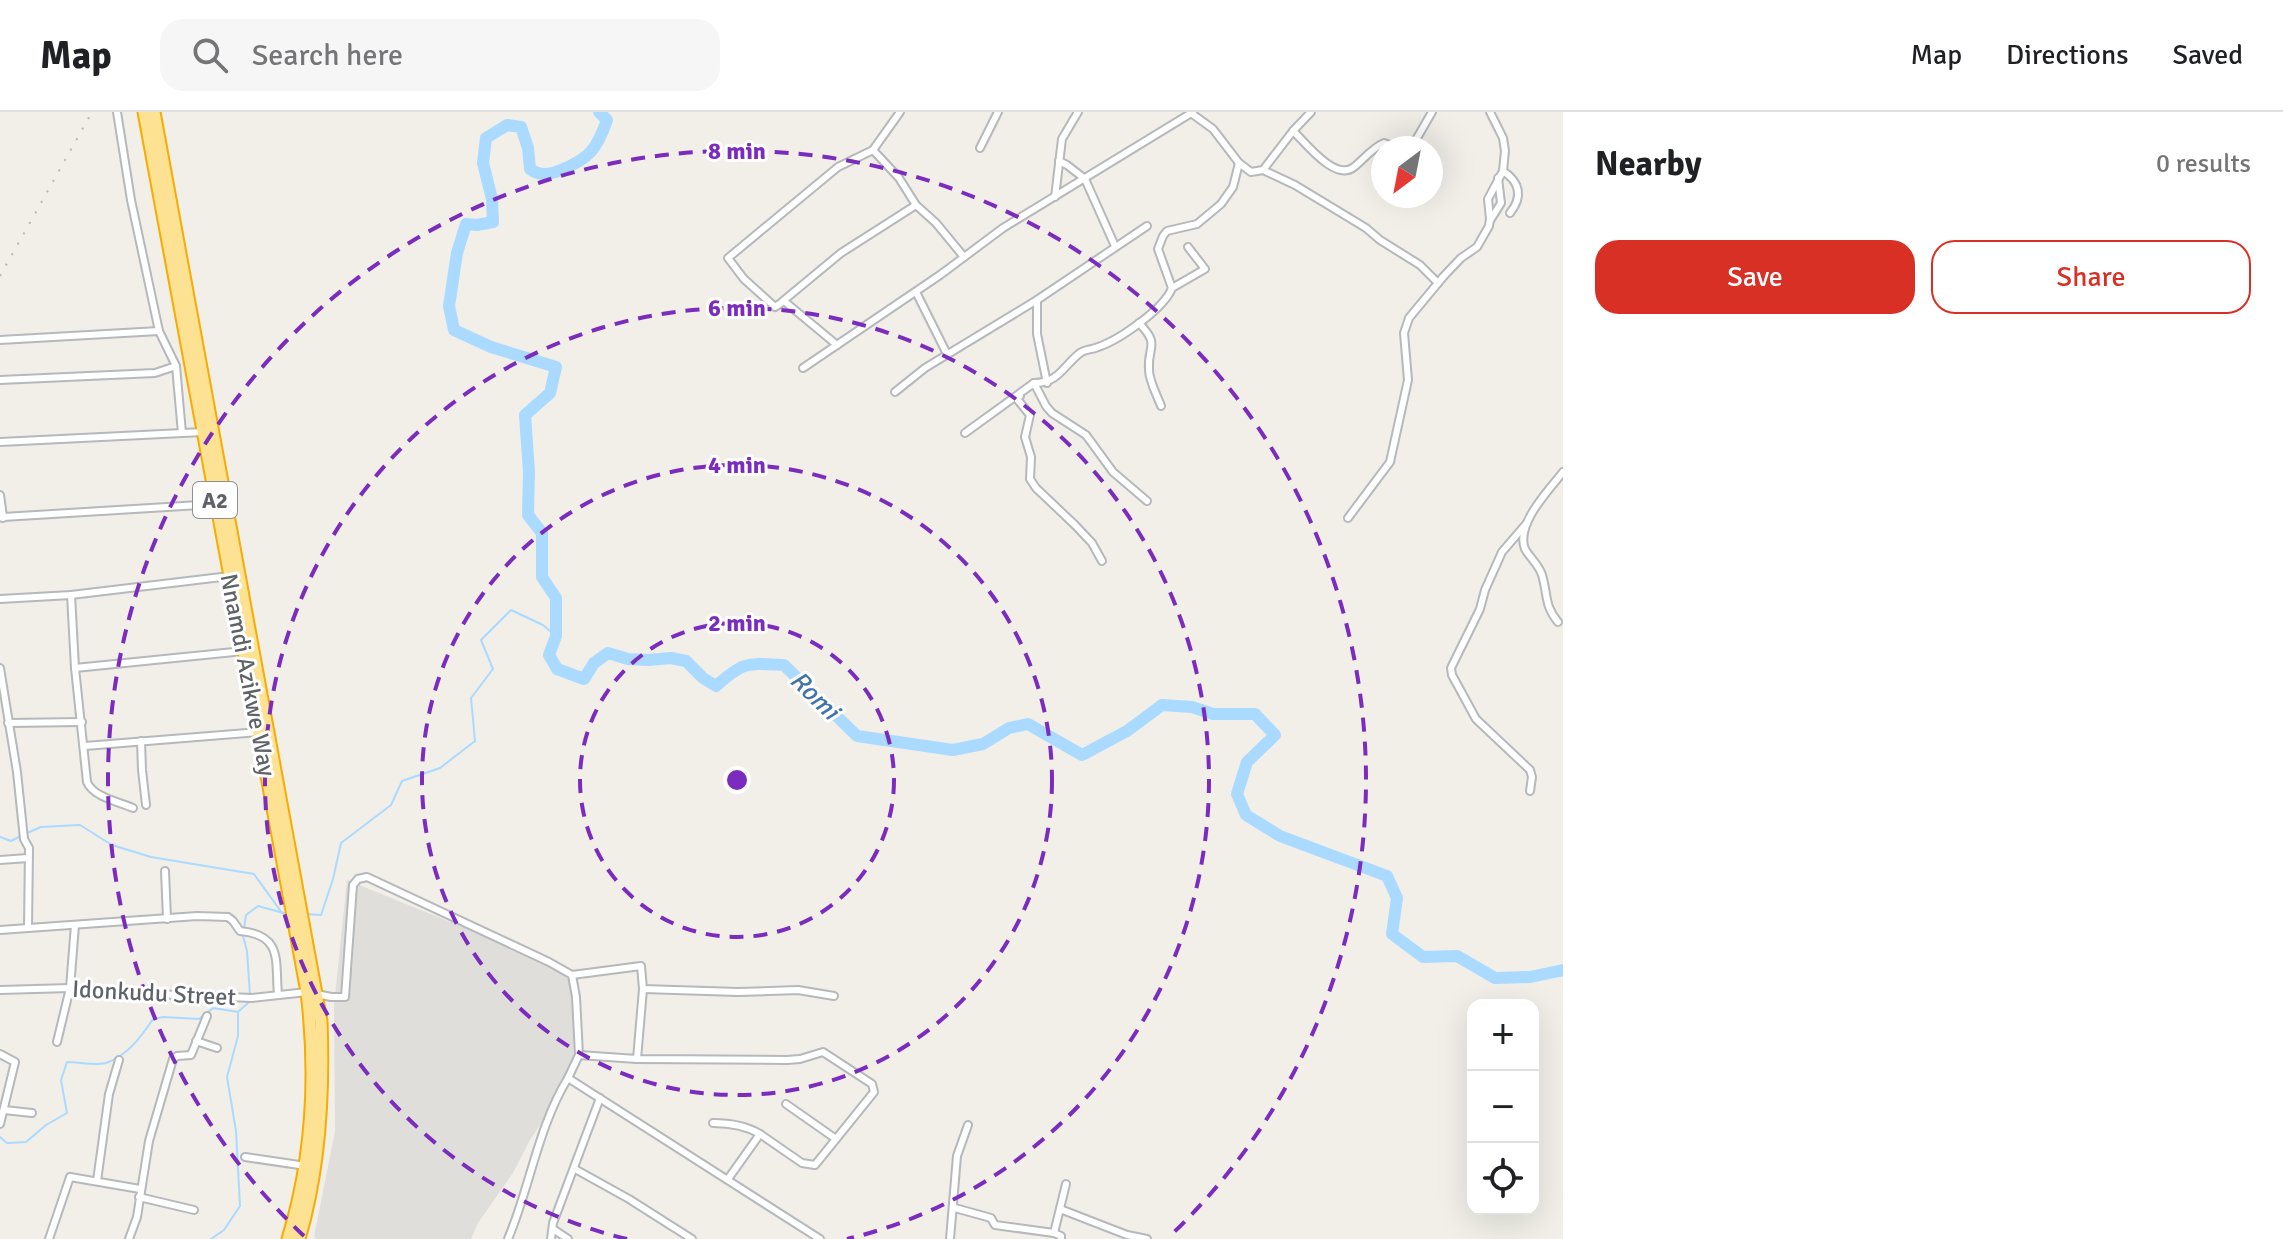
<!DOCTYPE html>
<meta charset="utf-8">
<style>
body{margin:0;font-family:Signika,sans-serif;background:#f6f6f6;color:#202124}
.controls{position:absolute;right:24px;bottom:24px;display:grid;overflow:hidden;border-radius:16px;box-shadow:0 8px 32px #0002}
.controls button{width:72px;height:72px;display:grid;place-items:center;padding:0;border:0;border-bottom:2px solid #e0e0e0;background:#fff;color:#202124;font:40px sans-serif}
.compass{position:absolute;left:1371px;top:24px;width:72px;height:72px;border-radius:50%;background:#fff;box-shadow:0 8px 32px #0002;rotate:212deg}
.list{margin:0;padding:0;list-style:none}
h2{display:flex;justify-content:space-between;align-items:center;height:104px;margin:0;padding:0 32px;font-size:34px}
h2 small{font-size:26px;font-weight:400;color:#757577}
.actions{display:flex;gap:16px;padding:24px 32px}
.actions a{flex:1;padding:18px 0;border:2px solid #d93025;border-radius:24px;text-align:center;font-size:28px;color:#d93025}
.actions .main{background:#d93025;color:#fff}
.icon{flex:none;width:44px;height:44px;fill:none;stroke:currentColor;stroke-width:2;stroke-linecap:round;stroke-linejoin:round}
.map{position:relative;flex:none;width:1563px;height:1127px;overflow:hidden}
header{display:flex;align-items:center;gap:48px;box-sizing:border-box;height:112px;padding:0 40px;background:#fff;border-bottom:2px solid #e0e0e0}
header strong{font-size:38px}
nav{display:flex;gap:44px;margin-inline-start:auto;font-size:28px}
.search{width:560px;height:72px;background:#f6f6f6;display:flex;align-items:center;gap:20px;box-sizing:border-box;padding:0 28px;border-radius:24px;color:#757577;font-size:30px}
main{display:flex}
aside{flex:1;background:#fff}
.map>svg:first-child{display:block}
</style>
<header>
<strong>Map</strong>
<div class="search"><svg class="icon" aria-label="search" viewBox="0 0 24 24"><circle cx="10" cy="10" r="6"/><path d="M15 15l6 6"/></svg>Search here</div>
<nav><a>Map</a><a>Directions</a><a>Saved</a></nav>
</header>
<main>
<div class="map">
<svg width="1563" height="1127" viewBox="0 0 1563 1127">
<rect width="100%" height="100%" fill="#f1efe8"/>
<!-- industrial -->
<path fill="#e0deda" d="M 347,768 L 573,860 L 574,961 L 530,1028 L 513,1061 L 478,1111 L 471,1127 L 317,1127 L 314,1125 L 335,1019 L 334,894 Z"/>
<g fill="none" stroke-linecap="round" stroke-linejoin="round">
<!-- stream -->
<g stroke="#aadaff" stroke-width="2">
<path d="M 27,721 L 41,715 L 80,713 L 112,733 L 151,745 L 254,762 L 282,801"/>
<path d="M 0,725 L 11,729 L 21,724"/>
<path d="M 306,802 L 321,803 L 333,767 L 341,731 L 391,693 L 402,669 L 440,656 L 475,629 L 471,586 L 493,557 L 481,528 L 511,498 L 543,513 L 556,524"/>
<path d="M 250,883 L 247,839 L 243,824 L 246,803 L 258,794 L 287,802"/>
<path d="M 0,1025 L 7,1031 L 26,1030 L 46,1013 L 67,1001 L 61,968 L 67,950 C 78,950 95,954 106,951 C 127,944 141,925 153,907 L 163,905 L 199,907 L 213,896 L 238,900 L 250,889"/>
<path d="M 211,1127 L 224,1118 L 240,1094 L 236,1019 L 227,965 L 238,924 L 238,902"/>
</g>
<!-- river -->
<path stroke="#aadaff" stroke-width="12" d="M 599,0 L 607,8 C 597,37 589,47 561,58 C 549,63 540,64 530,57 L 528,36 L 521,15 L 507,13 L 486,26 L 483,51 L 492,87 L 493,110 L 477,113 L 466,112 L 457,141 L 449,194 L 454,218 L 491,235 L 556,255 L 550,281 L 525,303 L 529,360 L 528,403 L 542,421 L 542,465 L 556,486 L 556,524 L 549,543 L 557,557 L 584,567 L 594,551 L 608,541 L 628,547 L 648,548 L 671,546 L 686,549 L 703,566 L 716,574 C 744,549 747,551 784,553 L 857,624 L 953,638 L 983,632 L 1009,616 L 1028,612 L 1082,643 L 1127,619 L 1162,593 L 1192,595 L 1213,602 L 1255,602 L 1275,623 L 1247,650 L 1237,682 L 1246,703 L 1280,724 L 1387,764 L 1397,786 L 1392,822 L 1423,845 L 1457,844 L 1495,866 L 1530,865 L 1563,858"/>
<!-- street casing -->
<g stroke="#b5b8bc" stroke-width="10">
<g id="street">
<path d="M 117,0 L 131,88 L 159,219 L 176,254 L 182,321"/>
<path d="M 1191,1 L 1213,17 L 1239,51 L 1251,60 L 1263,58 L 1293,19 L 1311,0"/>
<path d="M 1293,19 C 1306,31 1335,70 1354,55 C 1364,47 1372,36 1384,31 L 1398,36"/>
<path d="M 980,36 L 998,0"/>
<path d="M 1407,36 L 1417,26 L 1432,0"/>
<path d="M 873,38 L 899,66 L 916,93 L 936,111 L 964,145"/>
<path d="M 1059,49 L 1067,53 L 1085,67 L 1115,134"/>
<path d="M 1263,58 L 1295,73 L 1366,116 L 1380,128 L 1420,153 L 1438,171"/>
<path d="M 1503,59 C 1520,70 1523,85 1510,101"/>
<path d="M 1055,85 L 1062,27 L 1078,0"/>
<path d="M 1491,107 L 1501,91 L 1498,66"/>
<path d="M 1172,176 L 1205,157 L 1188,135"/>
<path d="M 916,180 L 947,242"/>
<path d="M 1037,188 L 1037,222 L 1047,271"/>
<path d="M 783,189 L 841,141 L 916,93"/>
<path d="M 1139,211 C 1161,234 1147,233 1149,258 C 1149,269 1157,283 1161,294"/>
<path d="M 0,228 L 159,219"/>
<path d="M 837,233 L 784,189 L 775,195 L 744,167 L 728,146 L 838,55 L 873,38 L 900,0"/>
<path d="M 803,256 L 940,163 L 1003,116 L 1193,0"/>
<path d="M 0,268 L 155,261 L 176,254"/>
<path d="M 1034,271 L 1046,294 L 1052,301 L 1086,323 L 1113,360 L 1147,389"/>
<path d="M 895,280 L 925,256 L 1037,188 L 1147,114"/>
<path d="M 1020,284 L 1017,287 L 1030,303 L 1025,325 L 1031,345 L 1030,367 L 1036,376 L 1075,413 L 1092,431 L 1102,449"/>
<path d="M 965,321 L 1034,271 C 1059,271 1063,254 1080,241 C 1085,237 1092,238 1098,235 C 1119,228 1164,197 1172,176 L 1158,137 L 1163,124 L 1167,119 L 1197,112 L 1221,92 L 1233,75 L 1239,51"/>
<path d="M 0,330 L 203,320"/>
<path d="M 0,383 L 3,405 L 216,392"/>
<path d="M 1348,406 L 1390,350 L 1408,268 L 1404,221 L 1409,206 L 1443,165 L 1461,146 L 1477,135 L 1489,114 L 1490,107 L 1488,87 L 1503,59 L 1505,39 L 1503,26 L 1490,0"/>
<path d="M 1527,411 L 1502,440 L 1485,478 L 1480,497 L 1451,556 L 1452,563 L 1476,607 L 1530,658 L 1532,665 L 1530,679"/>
<path d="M 71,483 L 75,556 L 87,670 C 93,685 119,690 133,696"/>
<path d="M 0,487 L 71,483 L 230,464"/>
<path d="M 1558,510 C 1544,493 1548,483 1542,463 C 1539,453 1530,446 1525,437 C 1515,412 1550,377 1563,360"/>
<path d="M 0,556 L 17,660 L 24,727 L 29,736 L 28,816"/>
<path d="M 75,556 L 244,539"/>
<path d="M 8,611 L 82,610"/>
<path d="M 141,629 L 142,658 L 146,693"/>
<path d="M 85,634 L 259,620"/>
<path d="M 0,748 L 28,746"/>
<path d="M 165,759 L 167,807"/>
<path d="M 0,818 L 197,804 L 228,805 L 233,809 L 240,819 C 283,823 275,848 278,883"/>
<path d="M 572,863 L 641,854 L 643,877 L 738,880 L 798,878 L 834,884"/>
<path d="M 0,878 L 70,876 L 129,881 L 252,886 L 307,880"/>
<path d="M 317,882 L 331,885 L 345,885 L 353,773 L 358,767 L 367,765 L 549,850 L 572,863 L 576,885 L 579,943 L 568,966 L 820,1127"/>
<path d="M 196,929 L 217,936"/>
<path d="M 57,930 L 70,876 L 75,813"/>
<path d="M 0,942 L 15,950 L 0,1012"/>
<path d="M 579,943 L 637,947 L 787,948 L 800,947 L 823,940 L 872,972 L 874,980 L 815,1053 L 802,1051 L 760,1022 L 728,1067"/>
<path d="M 637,947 L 643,877"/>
<path d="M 786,992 L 836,1027"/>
<path d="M 4,998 L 32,1001"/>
<path d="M 713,1011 C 730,1011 745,1013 760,1022"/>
<path d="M 245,1045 L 306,1054"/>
<path d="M 575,1057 L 629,1087 L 692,1127"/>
<path d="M 97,1069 L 109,982 L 119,948"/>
<path d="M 139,1085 L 194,1098"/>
<path d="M 1060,1097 L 1127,1123 L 1147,1127"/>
<path d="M 953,1098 L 955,1096 L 991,1106 L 995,1113 L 1054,1121 L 1061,1124 L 1061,1127"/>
<path d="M 553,1117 L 568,1127"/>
<path d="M 1054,1121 L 1066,1072"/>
<path d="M 49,1127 L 70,1065 L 140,1077"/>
<path d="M 129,1127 L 137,1105 L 149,1029 L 173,947 L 177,944 L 191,943 L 207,904"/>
<path d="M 508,1127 C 530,1075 538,1015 568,966"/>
<path d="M 551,1127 L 553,1111 L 600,986"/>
<path d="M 950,1127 L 957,1044 L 968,1013"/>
</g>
</g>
<!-- secondary casing -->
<g stroke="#b6babf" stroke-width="12">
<path id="secondary" d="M 0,404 L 3,405"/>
</g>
<!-- highway casing -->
<g stroke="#f9ab00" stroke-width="15">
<g id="highway">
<path d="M 144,0 L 307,880 C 317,963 313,1046 288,1127"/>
<path d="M 154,0 L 321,909 C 324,983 320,1056 299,1127"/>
</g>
</g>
<!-- street -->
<use href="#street" stroke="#fff" stroke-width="6"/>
<!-- secondary -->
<use href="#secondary" stroke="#fff" stroke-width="8"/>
<!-- highway -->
<use href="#highway" stroke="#fde293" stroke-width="11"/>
<!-- rail -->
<path stroke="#b6b7b8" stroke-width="2" stroke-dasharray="2 10" stroke-linecap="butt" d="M 0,164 L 92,0"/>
</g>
<!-- distance rings -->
<g fill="none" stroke="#7b2cbf" stroke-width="4" stroke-dasharray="14 10">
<circle cx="737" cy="668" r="157"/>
<circle cx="737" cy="668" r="315"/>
<path d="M627 1127A472 472 0 1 1 847 1127"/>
<path d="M304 1124A629 629 0 1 1 1170 1124"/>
</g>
<g text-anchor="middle" stroke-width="6" stroke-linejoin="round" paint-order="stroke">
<!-- shield labels -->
<rect fill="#fff" stroke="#8f9295" stroke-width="2" x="193" y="370" width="44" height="36" rx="6"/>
<g font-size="22" font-weight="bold" fill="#5f6368">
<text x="215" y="396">A2</text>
</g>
<!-- street labels -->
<g font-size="24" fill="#5f6368" stroke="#fff">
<text transform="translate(248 563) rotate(79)" y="8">Nnamdi Azikwe Way</text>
<text transform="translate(154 881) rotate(3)" y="8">Idonkudu Street</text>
</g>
<!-- water labels -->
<g font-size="26" font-style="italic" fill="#4174aa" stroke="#fff">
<text transform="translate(815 583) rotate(44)" y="9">Romi</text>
</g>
</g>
<circle cx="737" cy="668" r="12" fill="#7b2cbf" stroke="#fff" stroke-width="4"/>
<g font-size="24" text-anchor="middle" font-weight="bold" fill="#7b2cbf" stroke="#fff" stroke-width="6" stroke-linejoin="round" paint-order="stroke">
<text x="737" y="47">8 min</text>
<text x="737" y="204">6 min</text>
<text x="737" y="361">4 min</text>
<text x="737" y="519">2 min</text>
</g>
</svg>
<div class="controls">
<button>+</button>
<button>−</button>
<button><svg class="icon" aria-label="locate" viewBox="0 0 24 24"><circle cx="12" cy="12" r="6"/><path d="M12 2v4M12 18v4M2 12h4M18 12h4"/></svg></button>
</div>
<svg class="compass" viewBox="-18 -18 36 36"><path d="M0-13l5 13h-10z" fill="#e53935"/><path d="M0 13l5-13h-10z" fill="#757577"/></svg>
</div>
<aside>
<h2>Nearby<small>0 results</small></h2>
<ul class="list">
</ul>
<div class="actions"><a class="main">Save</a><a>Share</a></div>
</aside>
</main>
